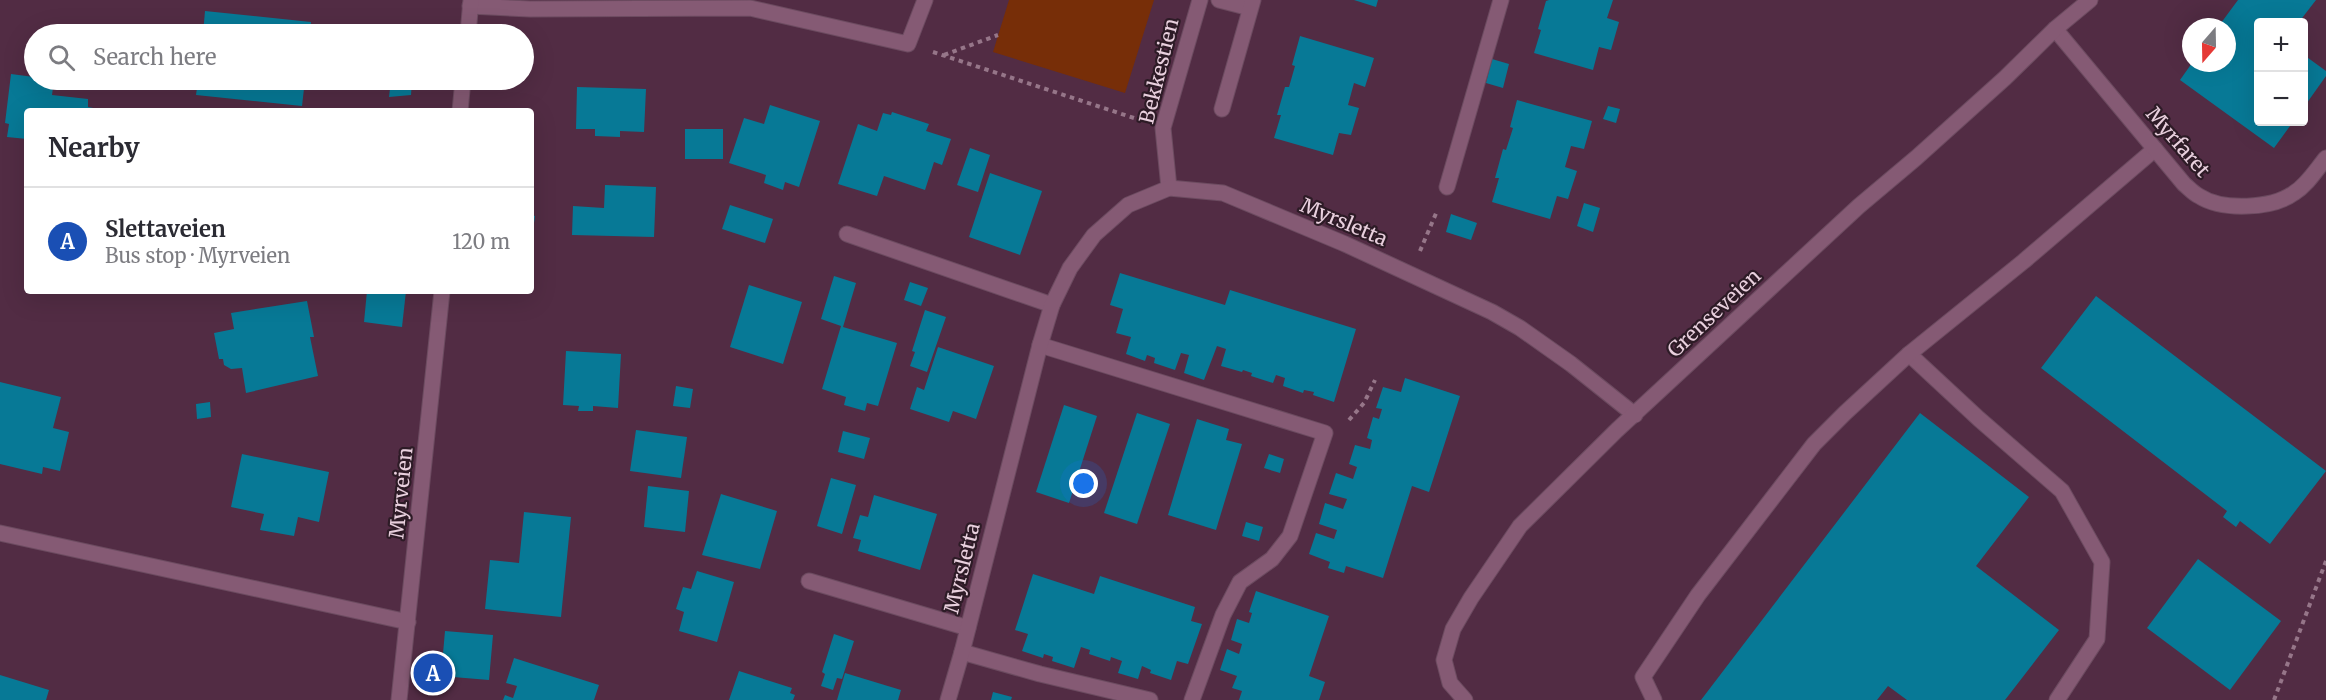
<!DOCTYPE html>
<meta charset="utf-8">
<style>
body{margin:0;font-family:Merriweather,serif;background:#f7f7f7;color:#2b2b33}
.controls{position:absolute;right:18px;top:18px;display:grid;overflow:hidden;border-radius:6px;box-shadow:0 6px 24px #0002}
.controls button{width:54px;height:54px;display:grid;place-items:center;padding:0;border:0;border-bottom:2px solid #e1e1e2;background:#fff;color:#2b2b33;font:30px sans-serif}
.compass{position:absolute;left:2182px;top:18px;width:54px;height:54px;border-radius:50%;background:#fff;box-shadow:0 6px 24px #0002;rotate:200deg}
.you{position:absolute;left:1084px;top:484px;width:21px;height:21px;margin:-15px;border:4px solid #fff;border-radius:50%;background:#1a73e8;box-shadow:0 0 0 9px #1a73e833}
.badge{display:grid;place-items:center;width:39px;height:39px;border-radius:50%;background:#2563eb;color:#fff;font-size:20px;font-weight:700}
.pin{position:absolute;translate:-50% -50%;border:3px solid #fff;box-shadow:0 2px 6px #0006}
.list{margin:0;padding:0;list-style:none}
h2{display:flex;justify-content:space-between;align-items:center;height:78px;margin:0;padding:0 24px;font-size:26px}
h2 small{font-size:20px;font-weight:400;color:#7c7c81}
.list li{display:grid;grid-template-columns:39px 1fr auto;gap:18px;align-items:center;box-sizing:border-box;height:108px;padding:0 24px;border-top:2px solid #e1e1e2}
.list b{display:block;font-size:22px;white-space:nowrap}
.list p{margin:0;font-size:20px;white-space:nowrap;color:#7c7c81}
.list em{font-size:20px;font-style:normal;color:#7c7c81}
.icon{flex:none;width:33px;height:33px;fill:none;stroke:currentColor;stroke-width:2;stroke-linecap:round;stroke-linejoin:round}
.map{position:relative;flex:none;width:2326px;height:700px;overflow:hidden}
.search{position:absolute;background:#fff;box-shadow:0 6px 24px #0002;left:24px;top:24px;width:510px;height:66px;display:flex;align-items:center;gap:15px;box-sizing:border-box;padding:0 21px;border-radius:33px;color:#7c7c81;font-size:22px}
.panel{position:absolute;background:#fff;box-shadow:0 6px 24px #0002;left:24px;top:108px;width:510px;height:186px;border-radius:6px}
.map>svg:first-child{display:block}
</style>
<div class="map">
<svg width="2326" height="700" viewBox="0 0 2326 700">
<rect width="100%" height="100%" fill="#522c44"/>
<!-- green -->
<path fill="#772e08" d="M 1009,0 L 1154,0 L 1125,93 L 993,52 Z"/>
<!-- building -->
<g fill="#077996">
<path d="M 1354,0 L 1378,0 L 1376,7 Z"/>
<path d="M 1549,0 L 1613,0 L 1607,18 L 1619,22 L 1611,50 L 1599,47 L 1593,70 L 1534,53 L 1541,30 L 1538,29 L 1546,1 Z"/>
<path d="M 2238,0 L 2316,0 L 2299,22 L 2258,22 L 2258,122 L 2293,122 L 2274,148 L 2180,80 L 2192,63 L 2227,63 L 2227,27 L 2218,27 Z"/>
<path d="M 205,11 L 311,22 L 310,34 L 203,34 Z"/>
<path d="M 121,27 L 144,28 L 144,34 L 121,34 Z"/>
<path d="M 1300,36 L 1374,58 L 1365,87 L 1354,83 L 1348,105 L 1359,108 L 1351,135 L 1339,133 L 1333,155 L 1274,138 L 1281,115 L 1277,115 L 1285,87 L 1289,87 L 1295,66 L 1292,65 Z"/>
<path d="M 2304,55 L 2326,71 L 2326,76 L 2304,107 Z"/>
<path d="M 1492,59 L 1509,64 L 1503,88 L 1486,83 Z"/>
<path d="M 11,74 L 34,77 L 34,80 L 54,80 L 52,95 L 88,99 L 88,107 L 109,111 L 27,111 L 27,139 L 7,137 L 9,124 L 5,123 Z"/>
<path d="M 198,80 L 305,80 L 302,106 L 196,95 Z"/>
<path d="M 391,80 L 429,80 L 429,83 L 412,81 L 411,95 L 389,97 Z"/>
<path d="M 577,87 L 646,89 L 644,132 L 620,131 L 620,137 L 595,136 L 595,129 L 576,129 Z"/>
<path d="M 1517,100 L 1592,121 L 1584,149 L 1571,146 L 1565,167 L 1577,171 L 1568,199 L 1557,196 L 1550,219 L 1492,202 L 1499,178 L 1495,178 L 1503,149 L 1506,150 L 1513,128 L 1510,127 Z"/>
<path d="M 770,105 L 820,121 L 799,187 L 785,182 L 783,190 L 764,183 L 766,175 L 729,163 L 744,118 L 764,124 Z"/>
<path d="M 1608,106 L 1620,109 L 1616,123 L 1603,119 Z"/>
<path d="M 892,112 L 929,124 L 926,131 L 951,139 L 942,165 L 934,162 L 925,190 L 884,176 L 877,196 L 838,184 L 858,124 L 877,131 L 883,113 L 891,115 Z"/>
<rect x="685" y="129" width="38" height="30"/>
<path d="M 970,148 L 990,155 L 978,192 L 957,185 Z"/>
<path d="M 990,173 L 1042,191 L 1020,255 L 969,237 Z"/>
<path d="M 605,185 L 656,187 L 654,237 L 572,235 L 573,206 L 604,208 Z"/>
<path d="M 1584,203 L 1600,208 L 1593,232 L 1577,226 Z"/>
<path d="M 730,205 L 773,219 L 765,243 L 722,229 Z"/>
<path d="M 1451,214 L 1477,223 L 1471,240 L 1446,232 Z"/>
<path d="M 531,215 L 535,216 L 532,237 L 531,237 Z"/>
<path d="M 1120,273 L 1225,305 L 1230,290 L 1356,329 L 1334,402 L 1313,395 L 1314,392 L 1304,390 L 1303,393 L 1283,386 L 1285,378 L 1276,375 L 1273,383 L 1251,376 L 1252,373 L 1243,370 L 1242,372 L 1221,366 L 1226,349 L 1217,346 L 1204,380 L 1184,373 L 1189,355 L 1181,353 L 1175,370 L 1154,363 L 1155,358 L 1147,355 L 1145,361 L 1126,354 L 1131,337 L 1116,333 L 1123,309 L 1110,305 Z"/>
<path d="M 834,276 L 856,283 L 843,327 L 897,343 L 878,406 L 867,403 L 865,411 L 844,405 L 846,397 L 822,389 L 841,326 L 821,319 Z"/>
<path d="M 910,282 L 928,288 L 921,306 L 904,300 Z"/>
<path d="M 749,285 L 802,302 L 783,364 L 730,347 Z"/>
<path d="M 367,291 L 406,291 L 402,327 L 364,322 Z"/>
<path d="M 2096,296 L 2326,471 L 2270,544 L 2240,521 L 2236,527 L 2223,517 L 2227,511 L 2041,368 Z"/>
<path d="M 307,301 L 314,337 L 310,337 L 318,376 L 246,393 L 242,368 L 231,369 L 224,365 L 223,359 L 219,359 L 214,333 L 234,329 L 231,313 Z"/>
<path d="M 925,310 L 946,317 L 927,372 L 910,366 L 915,352 L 912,351 Z"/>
<path d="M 938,347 L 994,366 L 976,419 L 953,411 L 949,422 L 910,409 L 917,387 L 924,390 Z"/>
<path d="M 566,351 L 621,354 L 618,408 L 593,406 L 593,411 L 578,411 L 579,406 L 563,405 Z"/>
<path d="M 1405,378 L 1460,396 L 1429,492 L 1412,486 L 1383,578 L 1346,566 L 1344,573 L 1328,568 L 1330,562 L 1309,554 L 1316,533 L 1334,539 L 1337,530 L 1319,524 L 1325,503 L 1343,509 L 1347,499 L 1329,494 L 1336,473 L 1353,479 L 1357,467 L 1349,464 L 1355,445 L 1370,449 L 1372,440 L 1367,438 L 1373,417 L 1379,419 L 1382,409 L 1376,408 L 1383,387 L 1401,392 Z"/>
<path d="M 0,382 L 61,397 L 53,428 L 69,432 L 60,471 L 43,467 L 42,474 L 0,464 Z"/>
<path d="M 676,386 L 693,389 L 690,408 L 673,406 Z"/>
<path d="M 210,402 L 211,417 L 197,419 L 196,404 Z"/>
<path d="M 1064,405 L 1097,416 L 1069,503 L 1036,492 Z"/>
<path d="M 1137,413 L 1170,424 L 1137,524 L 1104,513 Z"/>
<path d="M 1920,413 L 2029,497 L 1976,566 L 2059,630 L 2005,700 L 1907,700 L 1888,686 L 1877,700 L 1701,700 Z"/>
<path d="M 1197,419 L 1229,429 L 1226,440 L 1242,444 L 1216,530 L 1168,515 Z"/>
<path d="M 636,430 L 687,437 L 681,478 L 630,471 Z"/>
<path d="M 843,431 L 870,438 L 864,459 L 838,452 Z"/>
<path d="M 242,454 L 329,472 L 319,522 L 298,517 L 294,536 L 260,530 L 264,514 L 231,507 Z"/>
<path d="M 1269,454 L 1284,459 L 1280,473 L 1264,468 Z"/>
<path d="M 831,478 L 856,485 L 842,534 L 817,526 Z"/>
<path d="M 648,486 L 689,491 L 685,532 L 644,527 Z"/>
<path d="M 721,494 L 777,511 L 760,569 L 702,555 Z"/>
<path d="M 874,495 L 937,514 L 920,570 L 858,551 L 861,540 L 853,538 L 860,515 L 868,517 Z"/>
<path d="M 524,512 L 571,517 L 561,617 L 485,609 L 490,560 L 519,563 Z"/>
<path d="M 1246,522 L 1263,527 L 1259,541 L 1242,536 Z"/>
<path d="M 2198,559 L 2281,621 L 2230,690 L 2147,628 Z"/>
<path d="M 697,571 L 734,582 L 717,642 L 679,631 L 684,612 L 676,609 L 683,587 L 691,589 Z"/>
<path d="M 1033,574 L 1094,594 L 1100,576 L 1195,607 L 1191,621 L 1202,624 L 1188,664 L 1177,661 L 1171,680 L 1150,673 L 1151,670 L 1142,666 L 1138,679 L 1118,673 L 1122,661 L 1111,657 L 1110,661 L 1089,654 L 1090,650 L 1081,647 L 1074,668 L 1052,661 L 1053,657 L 1044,654 L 1043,658 L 1022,651 L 1028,634 L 1015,630 Z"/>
<path d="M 1256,591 L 1329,616 L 1309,676 L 1325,682 L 1319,700 L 1239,700 L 1242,691 L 1232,688 L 1237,676 L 1220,670 L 1227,649 L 1239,654 L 1242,644 L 1231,640 L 1237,619 L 1249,623 L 1252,613 L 1249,612 Z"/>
<path d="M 445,631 L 493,635 L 489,680 L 441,676 Z"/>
<path d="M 834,634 L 854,641 L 842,679 L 837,678 L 833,690 L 821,686 L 825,674 L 822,672 Z"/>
<path d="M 514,658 L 599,685 L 594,700 L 503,700 L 505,695 L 513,698 L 517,686 L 506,683 Z"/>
<path d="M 739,671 L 792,688 L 790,693 L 795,695 L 793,700 L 729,700 Z"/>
<path d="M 845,673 L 901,690 L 898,700 L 837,700 Z"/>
<path d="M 0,675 L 49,690 L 46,700 L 0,700 Z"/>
<path d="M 993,692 L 1012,697 L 1011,700 L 991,700 Z"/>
</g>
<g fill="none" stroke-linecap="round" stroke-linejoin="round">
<!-- lane casing -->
<g stroke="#6c4b60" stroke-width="17">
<g id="lane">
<path d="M 1219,0 L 1250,8"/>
<path d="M 1222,109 L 1253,0"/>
<path d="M 1447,187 L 1501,0"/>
<path d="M 847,234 L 1052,305"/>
<path d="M 1909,354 L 1979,419 L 2062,491 L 2102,562 L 2097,639 L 2057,700"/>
<path d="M 809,581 L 968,628"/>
<path d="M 1654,700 L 1643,677 L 1698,595 L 1814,444 L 1845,413 L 1909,354 L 2024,261 L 2155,149"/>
</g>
</g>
<!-- street casing -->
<g stroke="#6c4b60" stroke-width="17">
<g id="street">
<path d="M 470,6 L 530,9 L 750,8 L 908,44 L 925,0"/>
<path d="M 2055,29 L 2184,184 C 2189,188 2193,193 2199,196 C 2222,211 2272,209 2294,193 C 2307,185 2316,170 2326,158"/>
<path d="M 468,34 L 471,0"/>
<path d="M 460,111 L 463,80"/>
<path d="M 1169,188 L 1163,128 L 1200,0"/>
<path d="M 1040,345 L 1325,433 L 1290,536 L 1272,559 L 1240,582 L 1223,615 L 1192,700"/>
<path d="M 0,533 L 408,622"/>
<path d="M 962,652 L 1040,674 L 1150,700"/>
<path d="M 399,700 L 442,291"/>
<path d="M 948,700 L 962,652 L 1040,345 L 1052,305 L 1070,268 L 1094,235 L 1128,205 L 1169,188 L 1223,193 L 1345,244 L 1492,312 L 1520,328 L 1571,364 L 1635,415"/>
<path d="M 1465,700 L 1450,683 L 1444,660 L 1453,629 L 1471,598 L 1520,526 L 1617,430 L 1859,206 L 1916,158 L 2005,78 L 2055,29 L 2090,0"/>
</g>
</g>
<!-- path -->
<g stroke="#967689" stroke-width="4" stroke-dasharray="4.5 4.5" stroke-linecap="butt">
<path d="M 933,52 L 1137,119"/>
<path d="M 944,55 L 998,35"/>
<path d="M 1420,251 L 1437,211"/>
<path d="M 1349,420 L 1364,403 L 1375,380"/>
<path d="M 2274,700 L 2326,561"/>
</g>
<!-- lane -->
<use href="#lane" stroke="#855a74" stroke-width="15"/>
<!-- street -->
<use href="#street" stroke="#855a74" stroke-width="15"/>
</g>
<g text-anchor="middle" stroke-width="4.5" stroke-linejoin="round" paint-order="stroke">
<!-- street labels -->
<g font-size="20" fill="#e9d0de" stroke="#2d1b26">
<text transform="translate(1159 71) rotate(-76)" y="7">Bekkestien</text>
<text transform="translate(2178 142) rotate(49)" y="7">Myrfaret</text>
<text transform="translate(1344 222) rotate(23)" y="7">Myrsletta</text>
<text transform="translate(1714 313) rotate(-43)" y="7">Grenseveien</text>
<text transform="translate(401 493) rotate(-84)" y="7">Myrveien</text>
<text transform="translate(962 568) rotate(-76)" y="7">Myrsletta</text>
</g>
</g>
</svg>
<div class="controls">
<button>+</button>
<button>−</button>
</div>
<svg class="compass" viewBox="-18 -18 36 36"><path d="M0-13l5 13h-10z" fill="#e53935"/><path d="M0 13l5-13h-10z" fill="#7c7c81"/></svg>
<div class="you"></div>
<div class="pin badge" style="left:433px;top:673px;background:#1a4fb4">A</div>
<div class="search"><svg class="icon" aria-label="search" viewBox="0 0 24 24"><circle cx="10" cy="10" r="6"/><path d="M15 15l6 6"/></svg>Search here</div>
<section class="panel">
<h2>Nearby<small></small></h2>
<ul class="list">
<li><span class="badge" style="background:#1a4fb4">A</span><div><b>Slettaveien</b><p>Bus stop · Myrveien</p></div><em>120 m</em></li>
</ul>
</section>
</div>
